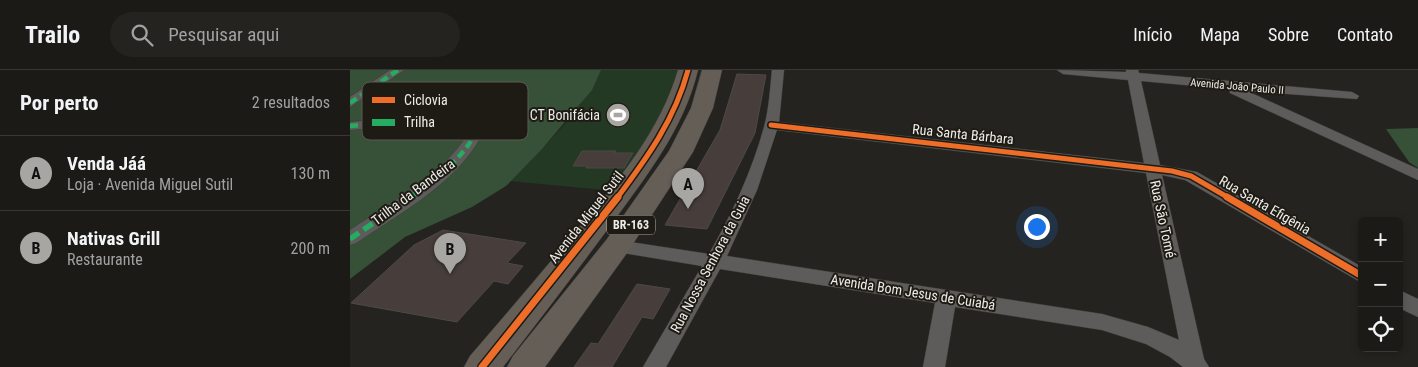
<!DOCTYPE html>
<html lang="pt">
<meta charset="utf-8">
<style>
body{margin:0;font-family:"Roboto Condensed",sans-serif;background:#252320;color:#f1f3f6}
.controls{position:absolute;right:15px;bottom:15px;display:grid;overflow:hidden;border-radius:8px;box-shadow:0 2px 8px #0003}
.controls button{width:45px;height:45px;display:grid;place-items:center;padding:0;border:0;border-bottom:1px solid #3a3836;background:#1c1a17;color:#f1f3f6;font:25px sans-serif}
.you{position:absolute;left:686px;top:156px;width:18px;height:18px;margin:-12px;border:4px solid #fff;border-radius:50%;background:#1a73e8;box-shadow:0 0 0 8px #1a73e833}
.badge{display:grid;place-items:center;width:32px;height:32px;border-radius:50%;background:#a8a6a2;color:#111;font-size:16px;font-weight:700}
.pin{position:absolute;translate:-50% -41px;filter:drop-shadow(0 1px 2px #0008)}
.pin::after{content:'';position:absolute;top:26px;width:18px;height:15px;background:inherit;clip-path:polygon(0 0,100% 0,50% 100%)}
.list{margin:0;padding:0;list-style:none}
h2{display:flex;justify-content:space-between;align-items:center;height:65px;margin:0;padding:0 20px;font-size:21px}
h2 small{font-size:16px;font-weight:400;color:#a0a1a1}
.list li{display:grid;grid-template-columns:32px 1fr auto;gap:15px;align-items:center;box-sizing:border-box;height:75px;padding:0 20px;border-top:1px solid #3a3836}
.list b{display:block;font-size:19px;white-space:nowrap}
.list p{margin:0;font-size:16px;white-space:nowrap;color:#a0a1a1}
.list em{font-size:16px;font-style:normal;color:#a0a1a1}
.icon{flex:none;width:28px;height:28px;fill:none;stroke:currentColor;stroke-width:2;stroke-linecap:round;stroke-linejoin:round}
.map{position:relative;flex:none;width:1068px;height:297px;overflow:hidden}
header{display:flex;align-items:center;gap:30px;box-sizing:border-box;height:70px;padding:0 25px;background:#1c1a17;border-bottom:1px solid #3a3836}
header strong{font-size:24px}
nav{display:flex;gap:28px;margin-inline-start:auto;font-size:18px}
.search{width:350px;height:45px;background:#252320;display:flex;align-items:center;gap:12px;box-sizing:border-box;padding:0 18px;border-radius:28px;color:#a0a1a1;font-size:19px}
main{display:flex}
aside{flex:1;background:#1c1a17}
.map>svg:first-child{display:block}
</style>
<header>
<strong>Trailo</strong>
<div class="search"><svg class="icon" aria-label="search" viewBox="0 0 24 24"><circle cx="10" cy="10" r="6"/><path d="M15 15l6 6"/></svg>Pesquisar aqui</div>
<nav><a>Início</a><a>Mapa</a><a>Sobre</a><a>Contato</a></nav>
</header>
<main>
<aside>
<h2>Por perto<small>2 resultados</small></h2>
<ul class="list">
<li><span class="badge">A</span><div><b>Venda Jáá</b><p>Loja · Avenida Miguel Sutil</p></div><em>130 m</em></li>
<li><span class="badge">B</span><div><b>Nativas Grill</b><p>Restaurante</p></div><em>200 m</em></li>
</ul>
</aside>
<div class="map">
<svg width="1068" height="297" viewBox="0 0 1068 297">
<rect width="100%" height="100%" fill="#25231f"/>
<!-- green -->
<path fill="#233923" d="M 251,0 L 331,0 L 328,18 L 265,121 L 160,111 C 193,78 231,42 251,0 Z"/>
<!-- forest -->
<g fill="#365137">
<path d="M 0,0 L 251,0 L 242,20 L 192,79 L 156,116 L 122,137 L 55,167 L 0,209 Z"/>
<path d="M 1068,58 L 1068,98 L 1059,92 L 1036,59 Z"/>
</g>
<!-- building -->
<g fill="#473e3b" stroke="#4c4947">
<path d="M 387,4 L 416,5 L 405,63 L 357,159 L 315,155 L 370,60 Z"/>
<path d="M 232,81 L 266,81 L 265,83 L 283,83 L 274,98 L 236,98 L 237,96 L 223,96 Z"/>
<path d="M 93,160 L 176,173 L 157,193 L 173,196 L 158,214 L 144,211 L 107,252 L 1,233 L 64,175 Z"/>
<path d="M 287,214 L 320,219 L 303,249 L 292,247 L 262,297 L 224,297 L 241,273 L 248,274 Z"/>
</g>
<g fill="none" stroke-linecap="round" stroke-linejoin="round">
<!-- street casing -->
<g stroke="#3f3d3a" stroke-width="1">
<g id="street">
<path d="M 40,0 L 54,0 L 0,37 L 0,27 Z"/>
<path d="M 422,0 L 434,0 L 429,52 L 794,93 L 778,10 L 713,4 L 707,0 L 776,2 L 776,0 L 788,0 L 789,3 L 1002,22 L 1009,26 L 1007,29 L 897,21 L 1068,99 L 1068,110 L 880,23 L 879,19 L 791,11 L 810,95 L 847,102 L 1012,197 L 1012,213 L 835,110 L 812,105 L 854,289 L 859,297 L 833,297 L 820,287 L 796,274 L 752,260 L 605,237 L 595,297 L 573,297 L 585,233 L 370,199 L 316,297 L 293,297 L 352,196 L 267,182 L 260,181 L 258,176 L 260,171 L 267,170 L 359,184 C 382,144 402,101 414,57 C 419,39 420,19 422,0 ZM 427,60 L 796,103 L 829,270 L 798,257 L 752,244 L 377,186 L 407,120 Z"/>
<path d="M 111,42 L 129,47 L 136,56 C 114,109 52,142 6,173 L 0,175 L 0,160 C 40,133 101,101 122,56 L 110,50 L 0,60 L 0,52 Z"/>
<path d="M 1049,220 L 1068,229 L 1068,247 L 1049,238 Z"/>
</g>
</g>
<!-- highway casing -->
<g stroke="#3f3d3a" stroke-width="1">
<g id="highway">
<path d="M 328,0 L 348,0 C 334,58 298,104 263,152 C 227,201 190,249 153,297 L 114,297 L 120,286 C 157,243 194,200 230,156 C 270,108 310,61 328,0 Z"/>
<path d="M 352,0 L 372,0 L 363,38 L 343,82 L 277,183 L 195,297 L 157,297 L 163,286 L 257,169 L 319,81 L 341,38 Z"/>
</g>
</g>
<!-- street -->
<use href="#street" fill="#5d5c5a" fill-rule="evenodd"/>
<!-- highway -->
<use href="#highway" fill="#645e56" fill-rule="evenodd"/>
<!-- quiet-far1 -->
<g stroke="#26ab63" stroke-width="4.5" stroke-dasharray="8 4.5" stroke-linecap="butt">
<path d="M 0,33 L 48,0"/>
<path d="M 0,56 L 111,46 L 124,50 L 129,56 C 115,88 87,108 59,128"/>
</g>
<!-- quiet -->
<path stroke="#26ab63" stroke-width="5.5" stroke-dasharray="11 5.5" stroke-linecap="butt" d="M 0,169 L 61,127"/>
<!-- cycleway-far1 casing -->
<g stroke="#1d1b14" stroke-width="8">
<g id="cycleway-far1">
<path d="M 421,55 L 822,101 L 841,106 L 879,128"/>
<path d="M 267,128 C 297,88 325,49 338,0"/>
</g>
</g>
<!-- cycleway casing -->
<g stroke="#1d1b14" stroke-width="10">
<g id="cycleway">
<path d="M 877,127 L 1012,206"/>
<path d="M 132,297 L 268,127"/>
</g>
</g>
<!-- cycleway-far1 -->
<use href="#cycleway-far1" stroke="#ee6e29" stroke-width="5"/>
<!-- cycleway -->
<use href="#cycleway" stroke="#ee6e29" stroke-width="7"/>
</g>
<!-- icons -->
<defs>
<g id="stadium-disc" transform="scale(1.25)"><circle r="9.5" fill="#a8a6a2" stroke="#1d1b14"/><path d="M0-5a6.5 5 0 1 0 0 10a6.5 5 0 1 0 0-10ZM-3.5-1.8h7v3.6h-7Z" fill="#fff"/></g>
</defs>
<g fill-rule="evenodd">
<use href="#stadium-disc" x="268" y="45"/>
</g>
<g text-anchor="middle" stroke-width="4" stroke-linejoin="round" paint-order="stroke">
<!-- far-street labels -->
<g font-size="11" fill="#eeece8" stroke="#1d1b14">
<text transform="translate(887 16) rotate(5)" y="4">Avenida João Paulo II</text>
</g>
<!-- shield labels -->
<rect fill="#1d1b14" stroke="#afada8" stroke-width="1" x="257" y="145.5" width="48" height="19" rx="4"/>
<g font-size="12" font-weight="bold" fill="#eeece8">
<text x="281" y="159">BR-163</text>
</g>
<!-- poi labels -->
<g font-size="14" fill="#eeece8" stroke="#1d1b14" text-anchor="end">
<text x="250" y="50">CT Bonifácia</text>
</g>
<!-- street labels -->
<g font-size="14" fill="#eeece8" stroke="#1d1b14">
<text transform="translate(613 64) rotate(6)" y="5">Rua Santa Bárbara</text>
<text transform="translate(63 122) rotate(-37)" y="5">Trilha da Bandeira</text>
<text transform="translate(915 135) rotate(30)" y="5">Rua Santa Efigênia</text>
<text transform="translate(236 147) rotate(-52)" y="5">Avenida Miguel Sutil</text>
<text transform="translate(813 149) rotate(78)" y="5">Rua São Tomé</text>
<text transform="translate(360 194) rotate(-62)" y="5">Rua Nossa Senhora da Guia</text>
<text transform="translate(563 222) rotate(9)" y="5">Avenida Bom Jesus de Cuiabá</text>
</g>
</g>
<!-- legend -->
<rect x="12" y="12" width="166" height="58" rx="8" fill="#1d1b14" stroke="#5c5a54" stroke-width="1"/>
<rect x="22" y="27" width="23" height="6" fill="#ee6e29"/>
<rect x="22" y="49" width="23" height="7" fill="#26ab63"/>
<g font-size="14" fill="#eeece8">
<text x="54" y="35">Ciclovia</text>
<text x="54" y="57">Trilha</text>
</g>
</svg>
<div class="controls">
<button>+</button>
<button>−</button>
<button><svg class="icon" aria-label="locate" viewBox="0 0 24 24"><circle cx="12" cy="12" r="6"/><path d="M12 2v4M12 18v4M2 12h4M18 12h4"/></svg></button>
</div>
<div class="you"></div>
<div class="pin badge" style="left:338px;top:139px">A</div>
<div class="pin badge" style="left:100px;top:204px">B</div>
</div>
</main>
